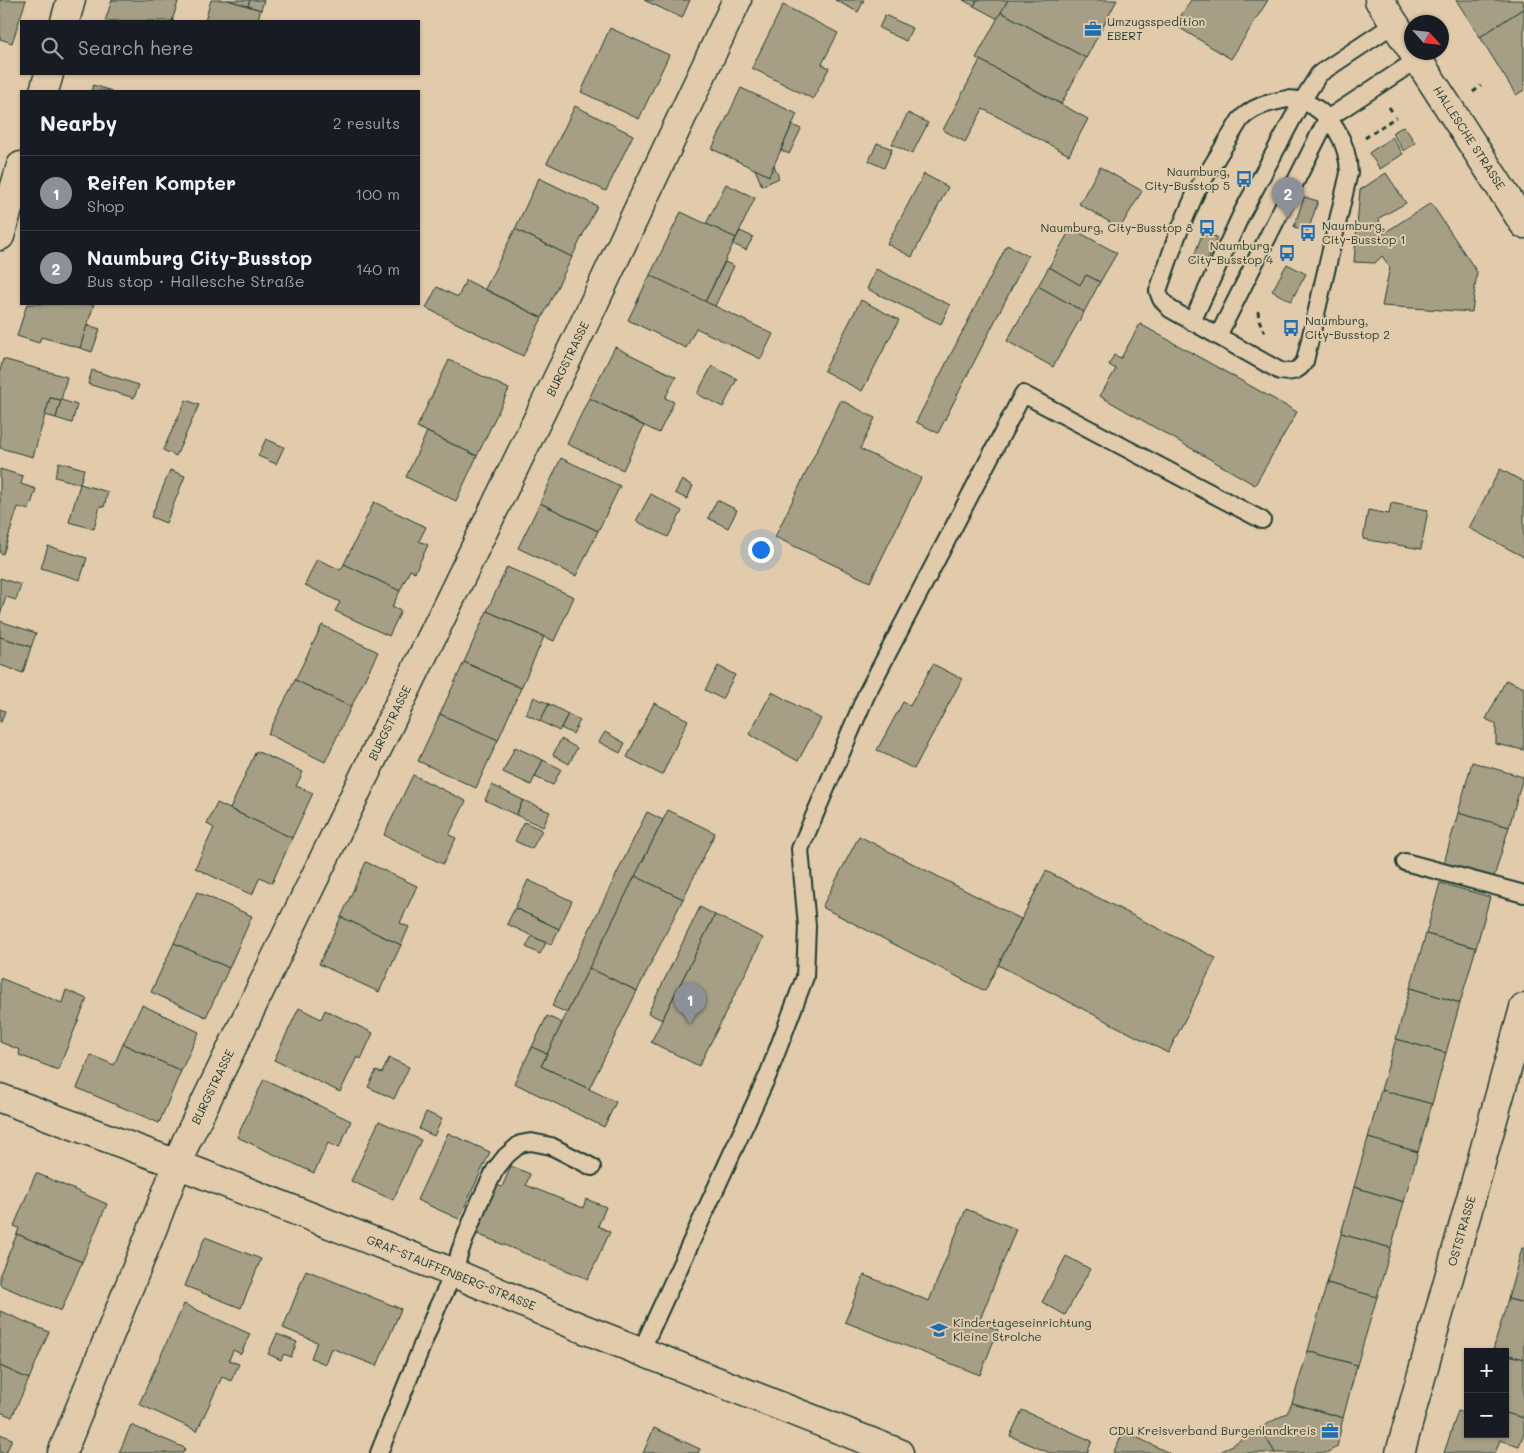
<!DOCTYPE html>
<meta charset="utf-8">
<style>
body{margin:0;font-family:Mali,sans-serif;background:#20242c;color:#f1f3f6}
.controls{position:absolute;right:15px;bottom:15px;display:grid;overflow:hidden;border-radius:0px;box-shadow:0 1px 4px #0004}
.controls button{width:45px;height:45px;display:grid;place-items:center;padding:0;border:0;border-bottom:1px solid #363941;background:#171b24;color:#f1f3f6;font:25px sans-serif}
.compass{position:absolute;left:1404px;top:15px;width:45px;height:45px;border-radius:50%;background:#171b24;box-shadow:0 1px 4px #0004;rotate:117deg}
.you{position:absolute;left:760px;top:549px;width:18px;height:18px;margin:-12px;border:4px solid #fff;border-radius:50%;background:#1a73e8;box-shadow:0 0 0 8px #1a73e833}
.badge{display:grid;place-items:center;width:32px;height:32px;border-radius:50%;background:#8c9099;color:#fff;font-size:16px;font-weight:700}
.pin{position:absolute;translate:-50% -41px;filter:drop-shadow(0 1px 2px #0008)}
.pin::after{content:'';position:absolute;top:26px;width:18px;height:15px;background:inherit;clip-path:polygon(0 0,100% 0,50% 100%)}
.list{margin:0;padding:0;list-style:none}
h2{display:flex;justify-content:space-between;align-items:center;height:65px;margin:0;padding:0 20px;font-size:21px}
h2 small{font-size:16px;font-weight:400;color:#9ea1a6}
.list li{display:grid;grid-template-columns:32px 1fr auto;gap:15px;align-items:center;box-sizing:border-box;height:75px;padding:0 20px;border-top:1px solid #363941}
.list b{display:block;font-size:19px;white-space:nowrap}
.list p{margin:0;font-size:16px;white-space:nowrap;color:#9ea1a6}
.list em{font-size:16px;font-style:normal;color:#9ea1a6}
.icon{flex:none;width:28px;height:28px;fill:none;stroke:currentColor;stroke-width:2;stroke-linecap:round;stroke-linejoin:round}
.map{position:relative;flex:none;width:1524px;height:1453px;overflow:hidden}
.search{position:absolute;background:#171b24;box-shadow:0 1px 4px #0004;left:20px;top:20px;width:400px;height:55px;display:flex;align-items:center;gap:12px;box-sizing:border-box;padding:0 18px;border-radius:0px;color:#9ea1a6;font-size:19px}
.panel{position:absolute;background:#171b24;box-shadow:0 1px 4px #0004;left:20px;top:90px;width:400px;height:215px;border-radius:0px}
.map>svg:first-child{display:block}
</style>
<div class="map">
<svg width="1524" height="1453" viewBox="0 0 1524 1453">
<rect width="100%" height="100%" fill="#e2cbab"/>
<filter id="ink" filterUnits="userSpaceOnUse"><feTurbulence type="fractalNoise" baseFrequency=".02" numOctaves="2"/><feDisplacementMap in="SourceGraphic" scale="10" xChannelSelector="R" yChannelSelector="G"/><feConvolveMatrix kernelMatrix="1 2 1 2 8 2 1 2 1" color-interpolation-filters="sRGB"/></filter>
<g filter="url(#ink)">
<!-- building -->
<g fill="#a69f86" stroke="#1f3d34">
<path d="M 0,0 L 26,0 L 12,43 L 0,39 Z"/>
<path d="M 112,0 L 173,0 L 178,2 L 172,21 L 174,21 L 105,21 Z"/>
<path d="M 211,0 L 228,0 L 261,10 L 257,21 L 205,21 Z"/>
<path d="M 228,0 L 250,0 L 248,6 Z"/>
<path d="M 250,0 L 264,0 L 261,10 L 248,6 Z"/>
<path d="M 644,0 L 690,0 L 682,18 Z"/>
<path d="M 835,0 L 864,0 L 858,12 Z"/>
<path d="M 963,0 L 977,0 L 974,6 Z"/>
<path d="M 977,0 L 1008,0 L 998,19 L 974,6 Z"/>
<path d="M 1008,0 L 1117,0 L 1086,58 L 1001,12 Z"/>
<path d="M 1191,0 L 1268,0 L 1231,59 L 1175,25 Z"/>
<path d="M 1456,0 L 1523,0 L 1524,8 L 1480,37 Z"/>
<path d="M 783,5 L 838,33 L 822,64 L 829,68 L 813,99 L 752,68 Z"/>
<path d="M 1524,8 L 1524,90 L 1516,95 L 1480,37 Z"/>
<path d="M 1001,12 L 1086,58 L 1061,104 L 976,58 Z"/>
<path d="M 885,15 L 912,28 L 906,41 L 879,28 Z"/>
<path d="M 610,28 L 669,55 L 639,119 L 581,92 Z"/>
<path d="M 980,60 L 1088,119 L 1069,155 L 983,109 L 965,142 L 943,130 Z"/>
<path d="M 93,85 L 112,91 L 91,91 Z"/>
<path d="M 741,88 L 797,114 L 769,176 L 712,149 Z"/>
<path d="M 575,106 L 633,135 L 606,191 L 547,163 Z"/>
<path d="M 908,113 L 928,123 L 912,154 L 892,144 Z"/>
<path d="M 792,125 L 801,129 L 789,154 L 781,150 Z"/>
<path d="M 1404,126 L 1415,143 L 1404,151 L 1392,133 Z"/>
<path d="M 1392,137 L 1403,154 L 1380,169 L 1369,153 Z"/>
<path d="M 877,143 L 892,149 L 884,168 L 869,161 Z"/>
<path d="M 774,165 L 779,178 L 762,186 L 755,169 L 769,176 Z"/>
<path d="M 1100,167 L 1142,191 L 1120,228 L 1079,204 Z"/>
<path d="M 1386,173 L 1406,203 L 1379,218 L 1380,225 L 1384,233 L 1431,203 L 1477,272 L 1472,312 L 1382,306 L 1390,267 L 1382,256 L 1375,263 L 1354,262 L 1360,190 Z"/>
<path d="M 924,174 L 948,187 L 912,257 L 887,244 Z"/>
<path d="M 539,178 L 597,206 L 572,257 L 515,229 Z"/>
<path d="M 726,184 L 755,198 L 736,238 L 706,224 Z"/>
<path d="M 1304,197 L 1318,201 L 1308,231 L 1294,227 Z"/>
<path d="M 681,212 L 736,238 L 705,302 L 650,275 Z"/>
<path d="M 1071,228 L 1117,253 L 1100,282 L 1086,275 L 1080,285 L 1049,267 Z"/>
<path d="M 515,229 L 572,257 L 542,318 L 485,289 Z"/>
<path d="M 740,231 L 753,237 L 746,250 L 733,244 Z"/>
<path d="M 1203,232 L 1217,237 L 1206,266 L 1192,261 Z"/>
<path d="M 1007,245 L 1028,256 L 938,433 L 916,422 Z"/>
<path d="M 725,262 L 734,266 L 715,306 L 705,302 Z"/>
<path d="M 1287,264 L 1306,274 L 1291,301 L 1272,291 Z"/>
<path d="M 1049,267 L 1080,285 L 1086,275 L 1100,282 L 1084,312 L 1038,286 Z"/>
<path d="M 876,269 L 950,305 L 941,324 L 867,289 Z"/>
<path d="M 650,275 L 773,334 L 761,359 L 696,328 L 686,348 L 628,320 Z"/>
<path d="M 466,280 L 542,318 L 523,356 L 426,308 L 437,287 L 458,297 Z"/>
<path d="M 1038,286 L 1084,312 L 1053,367 L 1007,341 Z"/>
<path d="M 861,300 L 899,320 L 862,391 L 824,371 Z"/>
<path d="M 27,304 L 94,304 L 80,348 L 41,337 L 39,343 L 17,336 Z"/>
<path d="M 1140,324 L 1297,412 L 1255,485 L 1100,396 L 1116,369 L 1109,365 L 1114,355 L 1121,358 Z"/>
<path d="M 87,325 L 100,329 L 92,352 L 80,348 Z"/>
<path d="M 615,347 L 676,377 L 665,398 L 674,402 L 659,433 L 589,398 Z"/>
<path d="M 3,359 L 67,377 L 61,400 L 50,398 L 33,457 L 0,448 L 0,371 Z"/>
<path d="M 449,360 L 509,389 L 477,456 L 417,427 Z"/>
<path d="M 712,366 L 737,379 L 723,407 L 697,394 Z"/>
<path d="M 92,370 L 139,385 L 134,398 L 88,384 Z"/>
<path d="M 50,398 L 61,400 L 56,418 L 45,415 Z"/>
<path d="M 589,398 L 644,426 L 623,470 L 567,444 Z"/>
<path d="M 61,400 L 77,405 L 72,423 L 56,418 Z"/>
<path d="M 186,400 L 199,405 L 176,456 L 163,450 Z"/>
<path d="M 841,400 L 875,418 L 860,449 L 921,478 L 870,582 L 775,537 Z"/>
<path d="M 427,432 L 477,456 L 456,501 L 406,477 Z"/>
<path d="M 266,439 L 284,447 L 276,464 L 258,456 Z"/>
<path d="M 561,458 L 620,486 L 598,531 L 540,503 Z"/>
<path d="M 59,462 L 84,469 L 80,484 L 55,477 Z"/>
<path d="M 0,469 L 23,476 L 21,484 L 36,489 L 29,510 L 18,507 L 3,554 L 0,553 Z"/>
<path d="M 1500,469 L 1524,482 L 1524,557 L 1469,528 Z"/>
<path d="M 170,470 L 185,476 L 166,523 L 151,517 Z"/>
<path d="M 682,480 L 693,486 L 687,499 L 675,493 Z"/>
<path d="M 80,484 L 108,492 L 104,507 L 100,506 L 94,529 L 69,522 Z"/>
<path d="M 651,494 L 682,511 L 668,537 L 636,521 Z"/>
<path d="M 717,500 L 737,510 L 728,528 L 708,518 Z"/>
<path d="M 374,502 L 426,527 L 419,541 L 428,545 L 415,572 L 410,570 L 400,591 L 344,564 Z"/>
<path d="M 540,503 L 598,531 L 576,576 L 518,548 Z"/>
<path d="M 1391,503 L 1428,510 L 1421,549 L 1363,539 L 1368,510 L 1389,514 Z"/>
<path d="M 48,546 L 87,558 L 80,580 L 41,568 Z"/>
<path d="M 317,559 L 341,570 L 344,564 L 400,591 L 392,607 L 401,611 L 389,636 L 335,611 L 340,602 L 305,585 Z"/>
<path d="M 507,567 L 574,597 L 554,641 L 487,611 Z"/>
<path d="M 0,578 L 21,585 L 16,600 L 6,597 L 0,615 Z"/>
<path d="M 487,611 L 544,637 L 521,688 L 464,662 Z"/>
<path d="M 0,621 L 36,633 L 31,647 L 0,637 Z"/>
<path d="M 322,625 L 378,652 L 351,707 L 295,680 Z"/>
<path d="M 0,637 L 31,647 L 23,673 L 0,665 Z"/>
<path d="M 464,662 L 521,688 L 498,740 L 440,714 Z"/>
<path d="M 933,664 L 962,679 L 914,769 L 877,750 L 903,702 L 910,706 Z"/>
<path d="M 718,666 L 735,675 L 722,699 L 705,690 Z"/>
<path d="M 295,680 L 351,707 L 325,762 L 268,734 Z"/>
<path d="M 1506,680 L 1524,688 L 1524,750 L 1496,744 L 1496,724 L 1486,719 Z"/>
<path d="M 772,692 L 821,719 L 798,761 L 749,734 Z"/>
<path d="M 534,697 L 549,704 L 540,721 L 526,714 Z"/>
<path d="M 654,703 L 688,720 L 662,775 L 627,757 Z"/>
<path d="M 549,704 L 568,714 L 559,731 L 540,721 Z"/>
<path d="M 0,709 L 5,711 L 1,722 L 0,722 Z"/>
<path d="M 440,714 L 498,740 L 476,788 L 418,761 Z"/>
<path d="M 568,714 L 580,720 L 573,734 L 561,728 Z"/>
<path d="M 605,732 L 625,743 L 620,753 L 599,742 Z"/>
<path d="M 561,739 L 577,748 L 569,764 L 553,755 Z"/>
<path d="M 515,747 L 543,760 L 531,785 L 503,772 Z"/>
<path d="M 256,751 L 303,772 L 296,786 L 313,793 L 292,838 L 230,809 Z"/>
<path d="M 543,760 L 561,769 L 553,785 L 535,777 Z"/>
<path d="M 1472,762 L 1523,777 L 1509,827 L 1458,813 Z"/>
<path d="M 413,775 L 466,801 L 449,835 L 456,838 L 443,864 L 384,835 Z"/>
<path d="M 492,785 L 523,800 L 516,815 L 485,800 Z"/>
<path d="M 523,800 L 550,812 L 543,827 L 516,815 Z"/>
<path d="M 217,803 L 292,838 L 272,883 L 260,877 L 252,895 L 195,868 L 214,828 L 207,824 Z"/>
<path d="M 668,810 L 715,833 L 683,899 L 635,876 Z"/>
<path d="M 647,812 L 663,820 L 567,1013 L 552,1006 Z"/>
<path d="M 1458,813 L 1509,827 L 1494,877 L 1444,863 Z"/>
<path d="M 524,822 L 542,830 L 532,849 L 515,841 Z"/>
<path d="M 859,836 L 1021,919 L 985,991 L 822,907 Z"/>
<path d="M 366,862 L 417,886 L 400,923 L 409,927 L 401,945 L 341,917 Z"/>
<path d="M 1046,871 L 1216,958 L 1168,1053 L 998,965 Z"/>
<path d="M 635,876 L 683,899 L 637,991 L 589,968 Z"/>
<path d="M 528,880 L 572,901 L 559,929 L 515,908 Z"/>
<path d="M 1440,883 L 1490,897 L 1476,948 L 1426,934 Z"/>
<path d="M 197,892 L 252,916 L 229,968 L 174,943 Z"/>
<path d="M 700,907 L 715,915 L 662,1020 L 648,1013 Z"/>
<path d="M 515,908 L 559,929 L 551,945 L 507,924 Z"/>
<path d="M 715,915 L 763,938 L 699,1066 L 651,1042 Z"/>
<path d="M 341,917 L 401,945 L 379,992 L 319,964 Z"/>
<path d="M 1426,934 L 1476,948 L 1460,1003 L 1410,988 Z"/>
<path d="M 532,936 L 546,943 L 540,954 L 526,947 Z"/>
<path d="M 174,943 L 229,968 L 206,1017 L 151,992 Z"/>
<path d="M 589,968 L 637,991 L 589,1089 L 541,1066 Z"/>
<path d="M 0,978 L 62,1003 L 66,990 L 87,999 L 58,1070 L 19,1055 L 20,1050 L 0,1042 Z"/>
<path d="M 1410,988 L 1460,1003 L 1446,1053 L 1396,1039 Z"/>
<path d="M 142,1005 L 199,1032 L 181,1071 L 123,1044 Z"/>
<path d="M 299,1008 L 321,1019 L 325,1010 L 373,1033 L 361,1059 L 357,1057 L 340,1092 L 274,1060 Z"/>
<path d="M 547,1016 L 562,1023 L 547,1054 L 532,1047 Z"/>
<path d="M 1396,1039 L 1446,1053 L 1432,1104 L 1381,1090 Z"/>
<path d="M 123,1044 L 181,1071 L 159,1123 L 77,1088 L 91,1055 L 114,1065 Z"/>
<path d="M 532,1047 L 547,1054 L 541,1066 L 616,1102 L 604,1127 L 514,1083 Z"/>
<path d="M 389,1058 L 409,1067 L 394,1099 L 368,1087 L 376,1071 L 382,1073 Z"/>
<path d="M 264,1079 L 351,1121 L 339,1148 L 328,1143 L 314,1173 L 237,1137 Z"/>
<path d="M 1381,1090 L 1432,1104 L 1418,1152 L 1368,1138 Z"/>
<path d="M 426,1112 L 442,1119 L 434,1136 L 419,1129 Z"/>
<path d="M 379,1121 L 421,1140 L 393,1200 L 351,1181 Z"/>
<path d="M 448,1133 L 490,1152 L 459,1219 L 417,1200 Z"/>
<path d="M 1368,1138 L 1418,1152 L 1404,1202 L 1354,1187 Z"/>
<path d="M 511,1166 L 530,1174 L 526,1185 L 583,1208 L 586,1199 L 606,1207 L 598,1226 L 610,1232 L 588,1279 L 472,1232 L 492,1183 L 502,1187 Z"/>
<path d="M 36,1173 L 107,1204 L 82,1262 L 17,1234 L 19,1228 L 14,1226 Z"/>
<path d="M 1354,1187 L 1404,1202 L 1391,1248 L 1341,1234 Z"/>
<path d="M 966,1209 L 1016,1229 L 979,1322 L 998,1330 L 980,1375 L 845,1322 L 864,1275 L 929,1301 Z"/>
<path d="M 17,1234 L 82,1262 L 61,1311 L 0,1285 L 0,1274 Z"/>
<path d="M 1341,1234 L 1391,1248 L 1377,1297 L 1327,1283 Z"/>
<path d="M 205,1237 L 261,1259 L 241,1308 L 185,1286 Z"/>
<path d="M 1522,1248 L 1524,1248 L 1524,1303 L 1508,1299 Z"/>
<path d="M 1066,1256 L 1090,1269 L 1065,1315 L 1042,1302 Z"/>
<path d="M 306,1270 L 401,1309 L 377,1366 L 331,1348 L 325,1364 L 311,1358 L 317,1342 L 283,1328 Z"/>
<path d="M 1327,1283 L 1377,1297 L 1357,1365 L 1308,1351 Z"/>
<path d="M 1508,1299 L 1524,1303 L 1524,1359 L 1505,1354 L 1505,1352 L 1493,1350 Z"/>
<path d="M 184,1304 L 250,1334 L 241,1354 L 233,1350 L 229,1360 L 239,1364 L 231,1381 L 222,1377 L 197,1431 L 139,1404 Z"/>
<path d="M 0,1311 L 49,1332 L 29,1379 L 0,1366 Z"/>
<path d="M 277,1334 L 297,1342 L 291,1357 L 284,1354 L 281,1360 L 268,1354 Z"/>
<path d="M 1308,1351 L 1357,1365 L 1343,1418 L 1292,1403 Z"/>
<path d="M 1505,1354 L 1524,1359 L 1524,1418 L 1505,1413 Z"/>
<path d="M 0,1366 L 29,1379 L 12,1417 L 0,1412 Z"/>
<path d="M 1292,1403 L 1343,1418 L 1337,1447 L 1326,1453 L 1275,1453 L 1260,1428 L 1287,1413 Z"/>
<path d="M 1022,1410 L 1092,1441 L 1087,1453 L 1050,1453 L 1010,1436 Z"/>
<path d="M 1458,1411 L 1468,1414 L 1468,1434 L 1505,1434 L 1505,1413 L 1524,1418 L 1524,1433 L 1519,1446 L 1500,1440 L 1495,1453 L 1444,1453 Z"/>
<path d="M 131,1425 L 185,1448 L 183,1453 L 119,1453 Z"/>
<path d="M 654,1428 L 700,1449 L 698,1453 L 643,1453 Z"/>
<path d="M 1260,1428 L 1275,1453 L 1219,1453 Z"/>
<path d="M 1124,1431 L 1169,1453 L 1113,1453 Z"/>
<path d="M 0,1434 L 12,1439 L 6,1453 L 0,1453 Z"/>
</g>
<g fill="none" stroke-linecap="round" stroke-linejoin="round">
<!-- service casing -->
<g stroke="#1f3d34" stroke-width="20">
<g id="service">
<path d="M 1287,99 C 1292,99 1298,100 1302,101 C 1332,112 1348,143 1349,173 L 1305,361 C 1299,371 1292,373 1280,371 L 1170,309 L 1161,299 L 1158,291 L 1177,236 L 1196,192 L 1240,120 C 1253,106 1268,103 1287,99 Z"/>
<path d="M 1192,322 L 1242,213 L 1302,101 L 1319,74 L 1394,24"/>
<path d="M 1218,336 L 1327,119 L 1418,59"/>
<path d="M 1405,862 L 1524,894"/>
<path d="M 641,1351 L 768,1075 L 805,977 L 807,926 L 800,849 L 867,693 L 1023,394 L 1262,520"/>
<path d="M 379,1453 L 437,1308 L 454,1273 L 460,1251 L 480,1201 L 495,1170 L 506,1156 L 520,1144 L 531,1142 L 551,1146 L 592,1167"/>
</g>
</g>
<!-- minor casing -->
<g stroke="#1f3d34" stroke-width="31">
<g id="minor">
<path d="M 65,21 L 71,0"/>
<path d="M 44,91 L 49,74"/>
<path d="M 0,236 L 21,166"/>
<path d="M 62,1453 L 152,1230 L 186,1142 L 586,320 L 737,0"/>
<path d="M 1400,1453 L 1524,1008"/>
</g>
</g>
<!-- secondary casing -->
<g stroke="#1f3d34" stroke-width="31">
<g id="secondary">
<path d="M 1379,0 L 1412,50"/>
<path d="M 1413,52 L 1524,224"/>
<path d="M 0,1098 L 177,1164 L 454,1273 L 579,1327 L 899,1453"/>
</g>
</g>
<!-- path -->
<g stroke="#1f3d34" stroke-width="3" stroke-dasharray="5 4" stroke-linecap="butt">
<path d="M 1473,92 L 1481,86"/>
<path d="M 1389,107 L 1393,113"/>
<path d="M 1365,138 L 1396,117"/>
<path d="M 1258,311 L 1259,320 L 1265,333"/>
</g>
<!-- service -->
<use href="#service" stroke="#e2cbab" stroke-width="16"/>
<!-- minor -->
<use href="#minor" stroke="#e2cbab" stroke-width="28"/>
<!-- secondary -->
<use href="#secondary" stroke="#e2cbab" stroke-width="28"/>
</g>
</g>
<!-- icons -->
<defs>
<g id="office-bare" transform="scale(1.35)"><path d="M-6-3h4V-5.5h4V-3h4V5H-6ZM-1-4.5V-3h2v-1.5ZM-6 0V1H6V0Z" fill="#1f6fb2" stroke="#e2cbab" stroke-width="2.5" paint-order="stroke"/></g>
<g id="bus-bare" transform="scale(1.35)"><path d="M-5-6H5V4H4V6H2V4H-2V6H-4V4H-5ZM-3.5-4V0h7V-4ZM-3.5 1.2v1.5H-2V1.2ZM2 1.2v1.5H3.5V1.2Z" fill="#1f6fb2" stroke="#e2cbab" stroke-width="2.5" paint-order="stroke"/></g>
<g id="school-bare" transform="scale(1.35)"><path d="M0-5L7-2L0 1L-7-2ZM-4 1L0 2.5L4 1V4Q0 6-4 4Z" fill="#1f6fb2" stroke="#e2cbab" stroke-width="2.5" paint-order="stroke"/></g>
</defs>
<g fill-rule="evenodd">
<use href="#office-bare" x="1093" y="29"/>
<use href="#bus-bare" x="1244" y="179"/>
<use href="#bus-bare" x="1207" y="228"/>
<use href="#bus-bare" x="1308" y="233"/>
<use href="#bus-bare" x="1287" y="253"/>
<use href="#bus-bare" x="1291" y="328"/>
<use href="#school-bare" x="939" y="1330"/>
<use href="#office-bare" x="1330" y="1431"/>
</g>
<g text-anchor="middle" stroke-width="4" stroke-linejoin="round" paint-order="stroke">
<!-- poi labels -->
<g font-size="12" fill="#1f3d34" stroke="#e2cbab" text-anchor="start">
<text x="1107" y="26">Umzugsspedition<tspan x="1107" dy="14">EBERT</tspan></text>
<text x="1230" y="176" text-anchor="end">Naumburg,<tspan x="1230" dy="14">City-Busstop 5</tspan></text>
<text x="1322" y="230">Naumburg,<tspan x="1322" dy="14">City-Busstop 1</tspan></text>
<text x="1193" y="232" text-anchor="end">Naumburg, City-Busstop 8</text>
<text x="1273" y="250" text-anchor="end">Naumburg,<tspan x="1273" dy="14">City-Busstop 4</tspan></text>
<text x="1305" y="325">Naumburg,<tspan x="1305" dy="14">City-Busstop 2</tspan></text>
<text x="953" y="1327">Kindertageseinrichtung<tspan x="953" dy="14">Kleine Strolche</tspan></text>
<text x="1316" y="1435" text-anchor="end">CDU Kreisverband Burgenlandkreis</text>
</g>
<!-- street labels -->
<g font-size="12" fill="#1f3d34" stroke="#e2cbab">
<text transform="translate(1469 138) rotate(57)" y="4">HALLESCHE STRASSE</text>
<text transform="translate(568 359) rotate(-64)" y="4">BURGSTRASSE</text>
<text transform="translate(390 723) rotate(-64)" y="4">BURGSTRASSE</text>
<text transform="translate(213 1087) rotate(-64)" y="4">BURGSTRASSE</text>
<text transform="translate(1462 1231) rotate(-74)" y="4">OSTSTRASSE</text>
<text transform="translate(451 1273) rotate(22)" y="4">GRAF-STAUFFENBERG-STRASSE</text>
</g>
</g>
</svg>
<div class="controls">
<button>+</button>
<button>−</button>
</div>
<svg class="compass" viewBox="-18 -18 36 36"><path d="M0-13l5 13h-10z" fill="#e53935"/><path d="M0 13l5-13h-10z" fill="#9ea1a6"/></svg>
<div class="you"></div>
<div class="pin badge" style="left:690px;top:1024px">1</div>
<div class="pin badge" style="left:1288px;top:218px">2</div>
<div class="search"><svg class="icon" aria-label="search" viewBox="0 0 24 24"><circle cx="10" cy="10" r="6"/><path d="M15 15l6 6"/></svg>Search here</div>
<section class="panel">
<h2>Nearby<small>2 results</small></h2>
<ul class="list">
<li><span class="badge">1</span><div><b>Reifen Kompter</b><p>Shop</p></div><em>100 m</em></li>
<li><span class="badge">2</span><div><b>Naumburg City-Busstop</b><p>Bus stop · Hallesche Straße</p></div><em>140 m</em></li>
</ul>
</section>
</div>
